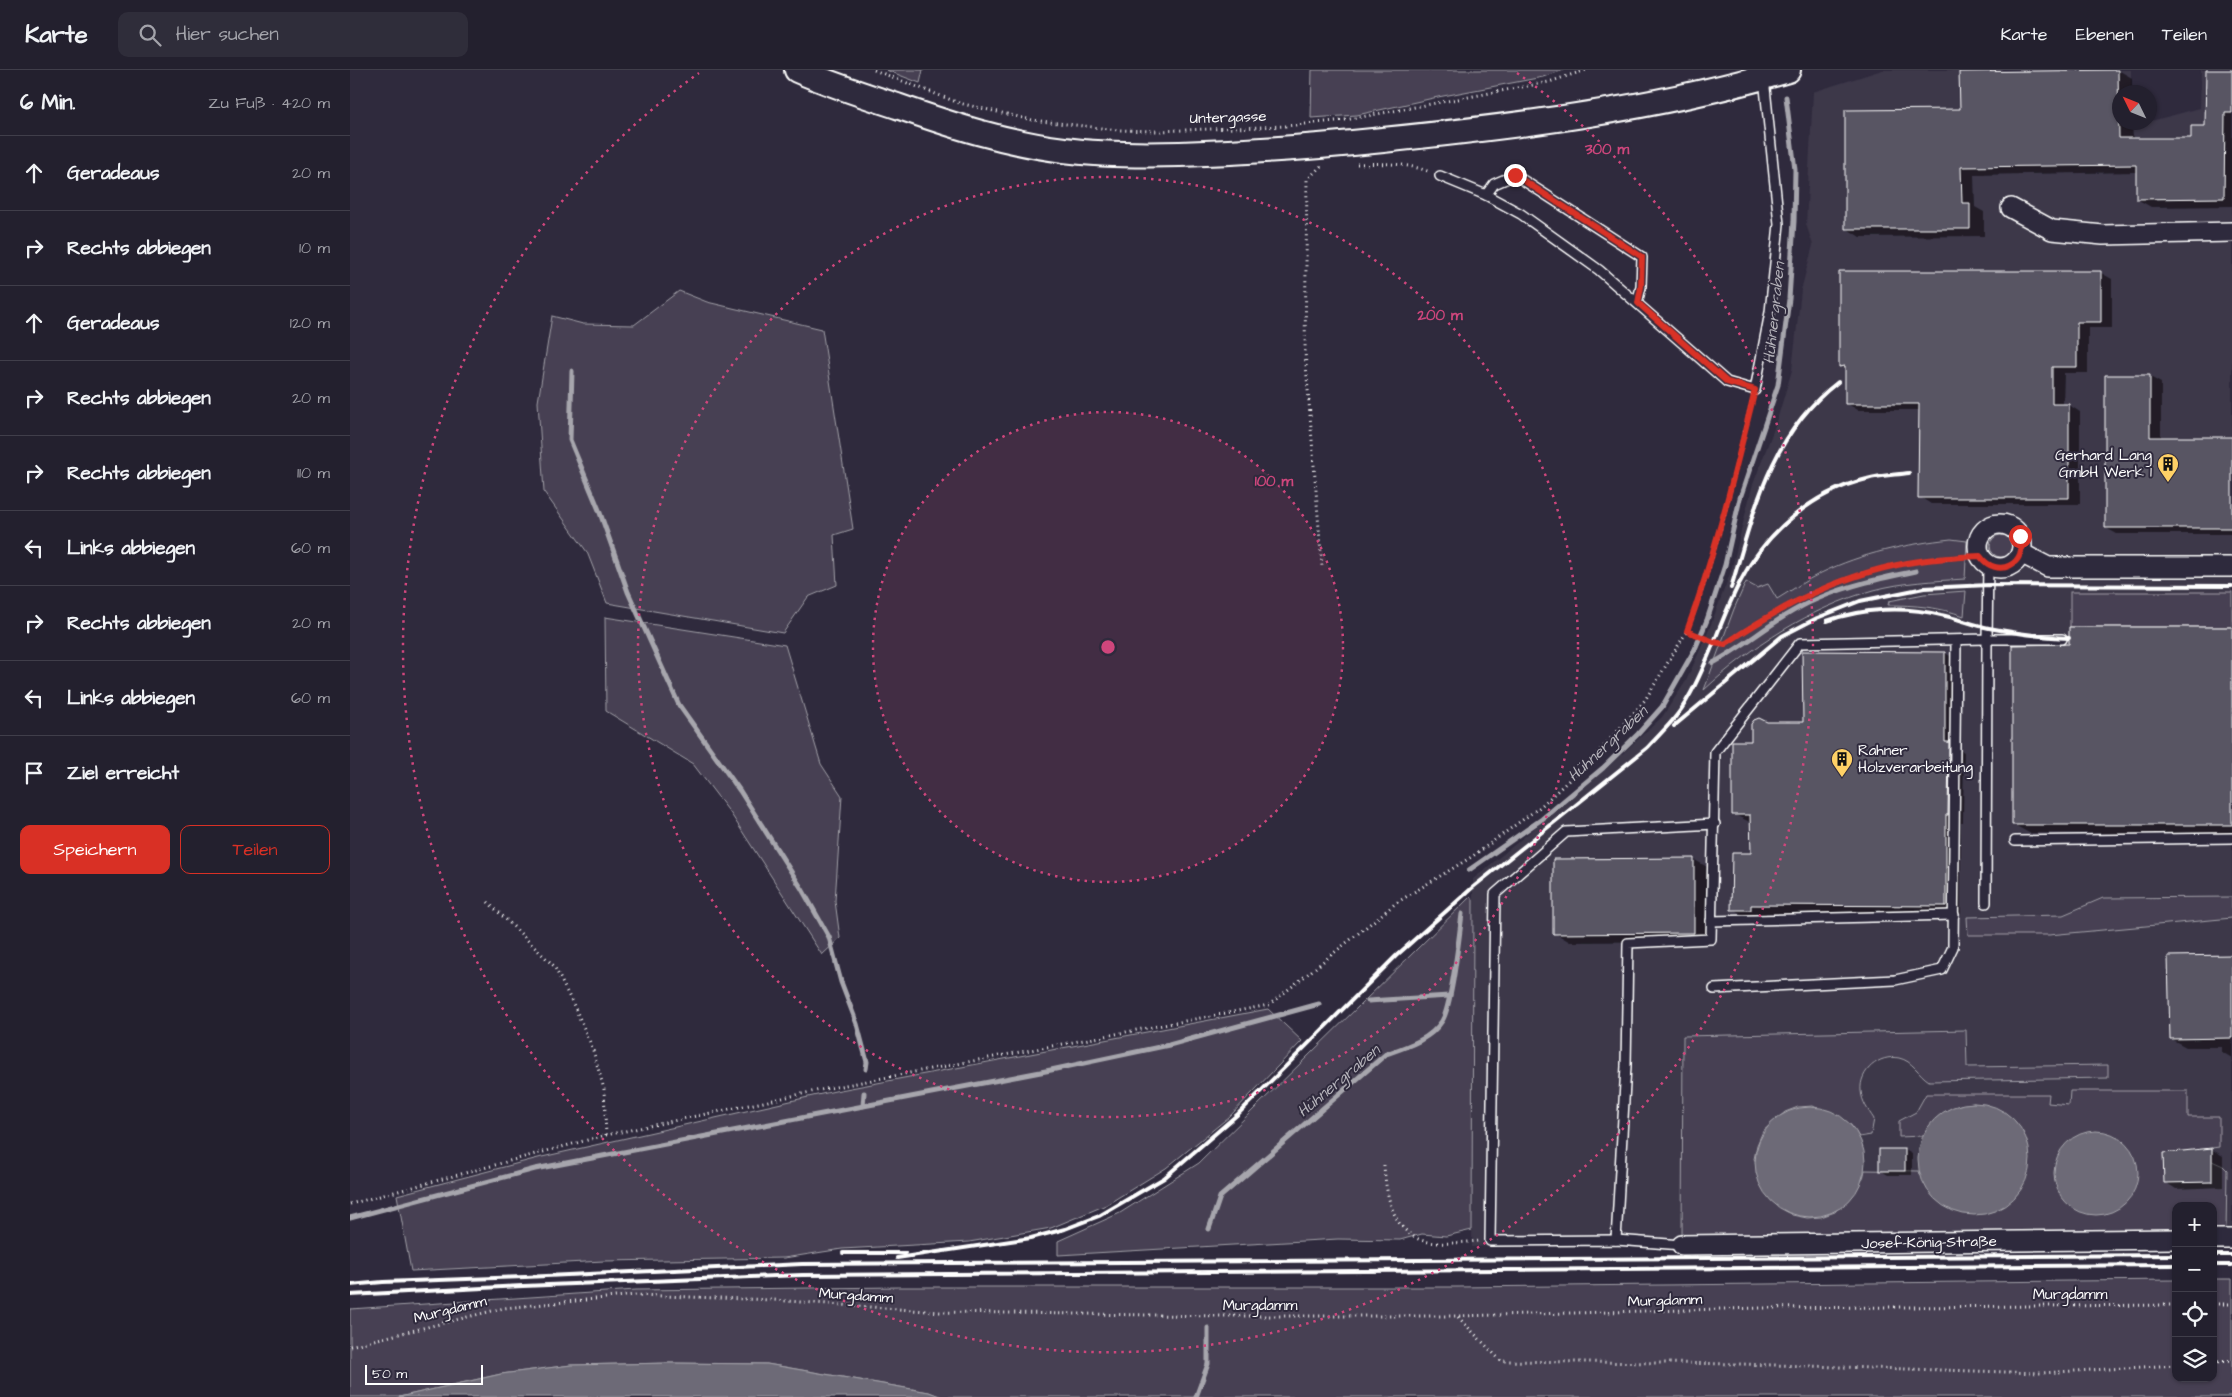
<!DOCTYPE html>
<html lang="de">
<meta charset="utf-8">
<style>
body{margin:0;font-family:"Architects Daughter",sans-serif;background:#2f2d3a;color:#f1f3f6}
.controls{position:absolute;right:15px;bottom:15px;display:grid;overflow:hidden;border-radius:10px;box-shadow:0 1px 4px #0004}
.controls button{width:45px;height:45px;display:grid;place-items:center;padding:0;border:0;border-bottom:1px solid #403e4a;background:#23202e;color:#f1f3f6;font:25px sans-serif}
.compass{position:absolute;left:1762px;top:15px;width:45px;height:45px;border-radius:50%;background:#23202e;box-shadow:0 1px 4px #0004;rotate:313deg}
.scale{position:absolute;left:15px;bottom:12px;width:118px;box-sizing:border-box;padding-left:5px;border:2px solid #fff;border-top:0;font-size:14px;line-height:18px;white-space:nowrap;color:#fff;-webkit-text-stroke:4px #2f2a3d;paint-order:stroke}
.stop{position:absolute;width:15px;height:15px;margin:-11px;border:4px solid #d93025;border-radius:50%;background:#fff}
.stop.end{background:#d93025;border-color:#fff;box-shadow:0 1px 5px #0008}
.list{margin:0;padding:0;list-style:none}
h2{display:flex;justify-content:space-between;align-items:center;height:65px;margin:0;padding:0 20px;font-size:21px}
h2 small{font-size:16px;font-weight:400;color:#a3a3aa}
.list li{display:grid;grid-template-columns:32px 1fr auto;gap:15px;align-items:center;box-sizing:border-box;height:75px;padding:0 20px;border-top:1px solid #403e4a}
.list b{display:block;font-size:19px;white-space:nowrap}
.list em{font-size:16px;font-style:normal;color:#a3a3aa}
.actions{display:flex;gap:10px;padding:15px 20px}
.actions a{flex:1;padding:11px 0;border:1px solid #d93025;border-radius:10px;text-align:center;font-size:18px;color:#d93025}
.actions .main{background:#d93025;color:#fff}
.icon{flex:none;width:28px;height:28px;fill:none;stroke:currentColor;stroke-width:2;stroke-linecap:round;stroke-linejoin:round}
.map{position:relative;flex:none;width:1882px;height:1327px;overflow:hidden}
header{display:flex;align-items:center;gap:30px;box-sizing:border-box;height:70px;padding:0 25px;background:#23202e;border-bottom:1px solid #403e4a}
header strong{font-size:24px}
nav{display:flex;gap:28px;margin-inline-start:auto;font-size:18px}
.search{width:350px;height:45px;background:#2f2d3a;display:flex;align-items:center;gap:12px;box-sizing:border-box;padding:0 18px;border-radius:10px;color:#a3a3aa;font-size:19px}
main{display:flex}
aside{flex:1;background:#23202e}
.map>svg:first-child{display:block}
</style>
<header>
<strong>Karte</strong>
<div class="search"><svg class="icon" aria-label="search" viewBox="0 0 24 24"><circle cx="10" cy="10" r="6"/><path d="M15 15l6 6"/></svg>Hier suchen</div>
<nav><a>Karte</a><a>Ebenen</a><a>Teilen</a></nav>
</header>
<main>
<aside>
<h2>6 Min.<small>Zu Fuß · 420 m</small></h2>
<ul class="list">
<li><svg class="icon" aria-label="ahead" viewBox="0 0 24 24"><path d="M12 20V5M6 11l6-6 6 6"/></svg><div><b>Geradeaus</b></div><em>20 m</em></li>
<li><svg class="icon" aria-label="right" viewBox="0 0 24 24"><path d="M7 20v-9h11M14 6l5 5-5 5"/></svg><div><b>Rechts abbiegen</b></div><em>10 m</em></li>
<li><svg class="icon" aria-label="ahead" viewBox="0 0 24 24"><path d="M12 20V5M6 11l6-6 6 6"/></svg><div><b>Geradeaus</b></div><em>120 m</em></li>
<li><svg class="icon" aria-label="right" viewBox="0 0 24 24"><path d="M7 20v-9h11M14 6l5 5-5 5"/></svg><div><b>Rechts abbiegen</b></div><em>20 m</em></li>
<li><svg class="icon" aria-label="right" viewBox="0 0 24 24"><path d="M7 20v-9h11M14 6l5 5-5 5"/></svg><div><b>Rechts abbiegen</b></div><em>110 m</em></li>
<li><svg class="icon" aria-label="left" viewBox="0 0 24 24"><path d="M17 20v-9H6M10 6l-5 5 5 5"/></svg><div><b>Links abbiegen</b></div><em>60 m</em></li>
<li><svg class="icon" aria-label="right" viewBox="0 0 24 24"><path d="M7 20v-9h11M14 6l5 5-5 5"/></svg><div><b>Rechts abbiegen</b></div><em>20 m</em></li>
<li><svg class="icon" aria-label="left" viewBox="0 0 24 24"><path d="M17 20v-9H6M10 6l-5 5 5 5"/></svg><div><b>Links abbiegen</b></div><em>60 m</em></li>
<li><svg class="icon" aria-label="arrive" viewBox="0 0 24 24"><path d="M6 21V4h12l-3 4 3 4H6"/></svg><div><b>Ziel erreicht</b></div></li>
</ul>
<div class="actions"><a class="main">Speichern</a><a>Teilen</a></div>
</aside>
<div class="map">
<svg width="1882" height="1327" viewBox="0 0 1882 1327">
<rect width="100%" height="100%" fill="#2f2a3d"/>
<filter id="ink" filterUnits="userSpaceOnUse"><feTurbulence type="fractalNoise" baseFrequency=".02" numOctaves="2"/><feDisplacementMap in="SourceGraphic" scale="10" xChannelSelector="R" yChannelSelector="G"/><feConvolveMatrix kernelMatrix="1 2 1 2 8 2 1 2 1" color-interpolation-filters="sRGB"/></filter>
<g filter="url(#ink)">
<!-- built -->
<path fill="#3c3749" d="M 1532,0 L 1781,0 L 1781,22 L 1770,22 L 1770,52 L 1782,53 L 1782,56 L 1850,38 L 1851,0 L 1882,0 L 1882,1163 L 1863,1162 L 1863,1136 L 1826,1136 L 1332,1169 L 1122,1177 L 1123,809 L 1257,698 L 1312,647 L 1336,611 L 1358,562 L 1381,501 L 1402,417 L 1426,353 L 1442,300 L 1451,220 L 1463,175 L 1456,154 L 1463,22 Z"/>
<!-- green -->
<g fill="#464152" stroke="#a2a0a8">
<path d="M 536,0 L 573,0 L 570,13 Z"/>
<path d="M 962,0 L 1214,0 L 1193,7 L 1088,27 L 1007,45 L 961,48 Z"/>
<path d="M 329,221 L 357,232 L 472,259 L 503,459 L 484,465 L 487,515 L 458,527 L 433,563 L 257,533 L 237,482 L 194,422 L 188,332 L 202,246 L 233,254 L 284,255 Z"/>
<circle cx="1651" cy="476" r="11"/>
<path d="M 1601,469 L 1617,471 L 1615,509 C 1584,511 1553,512 1524,520 C 1460,538 1402,576 1354,620 L 1384,539 L 1396,512 L 1407,518 L 1418,514 L 1427,529 C 1442,520 1456,510 1471,503 C 1512,483 1557,474 1601,469 Z"/>
<path d="M 1616,521 L 1614,546 C 1589,537 1565,535 1538,535 L 1539,531 L 1574,524 Z"/>
<rect x="1720" y="522" width="162" height="35"/>
<path d="M 255,547 L 435,575 L 471,694 L 492,726 L 485,831 L 490,868 L 472,885 L 381,744 L 343,694 L 256,641 Z"/>
<path d="M 1120,827 L 1123,829 L 1122,1160 L 1096,1166 L 1072,1164 L 1050,1170 L 988,1169 L 708,1185 L 708,1171 L 770,1143 L 849,1093 Z"/>
<path d="M 1882,827 L 1882,848 L 1699,865 L 1618,865 L 1617,847 L 1713,845 L 1753,828 Z"/>
<path d="M 918,939 L 952,971 L 879,1047 L 816,1098 L 756,1135 L 701,1158 L 619,1172 L 492,1179 L 434,1188 L 254,1191 L 61,1201 L 47,1125 L 192,1087 L 485,1021 Z"/>
<path d="M 1616,960 L 1617,997 L 1758,995 L 1758,1008 L 1579,1011 C 1568,1004 1563,991 1549,988 C 1529,984 1509,1001 1511,1021 C 1512,1032 1518,1040 1524,1049 L 1521,1065 L 1509,1067 L 1501,1055 L 1463,1036 L 1448,1037 L 1435,1042 L 1413,1061 L 1407,1075 L 1404,1089 L 1442,1145 L 1457,1148 L 1471,1147 L 1485,1142 L 1513,1109 L 1515,1100 L 1569,1101 L 1570,1104 L 1678,1075 L 1673,1062 L 1664,1050 L 1624,1033 L 1610,1035 L 1596,1041 L 1573,1066 L 1549,1067 L 1549,1051 L 1566,1042 L 1576,1024 L 1699,1024 L 1698,1033 L 1719,1035 L 1720,1021 L 1838,1021 L 1838,1047 L 1869,1047 L 1869,1077 L 1862,1078 L 1862,1091 L 1873,1096 L 1877,1100 L 1876,1162 L 1863,1162 L 1863,1136 L 1826,1136 L 1826,1163 L 1332,1169 L 1333,966 Z"/>
<path d="M 1863,1209 L 1882,1209 L 1882,1327 L 592,1327 L 579,1322 L 417,1294 L 320,1293 L 221,1295 L 151,1304 L 49,1327 L 0,1327 L 0,1239 L 286,1220 L 550,1217 L 1106,1217 L 1826,1210 L 1826,1308 L 1863,1308 Z"/>
</g>
<!-- water -->
<g fill="#6d6a77" stroke="#a7a6ad">
<circle cx="1624" cy="1089" r="56"/>
<circle cx="1460" cy="1092" r="55"/>
<circle cx="1746" cy="1103" r="42"/>
<path d="M 320,1293 L 417,1294 L 579,1322 L 592,1327 L 49,1327 L 151,1304 L 221,1295 Z"/>
</g>
<!-- shadow -->
<g fill="#0007">
<path d="M 1768,0 L 1782,8 L 1782,22 L 1770,22 L 1770,52 L 1782,52 L 1783,69 L 1842,70 L 1857,57 L 1857,0 L 1882,0 L 1882,136 L 1801,137 L 1787,129 L 1787,102 L 1624,105 L 1625,137 L 1634,142 L 1634,166 L 1510,167 L 1496,158 L 1611,40 Z"/>
<path d="M 1751,203 L 1762,209 L 1762,258 L 1738,258 L 1738,303 L 1714,303 L 1713,335 L 1719,335 L 1730,342 L 1730,434 L 1581,434 L 1570,427 L 1570,340 L 1508,340 L 1496,333 L 1496,299 L 1490,296 Z"/>
<path d="M 1800,307 L 1811,313 L 1811,369 L 1882,369 L 1882,464 L 1767,464 L 1756,458 Z"/>
<path d="M 1882,558 L 1882,764 L 1679,763 L 1663,754 L 1720,575 Z"/>
<path d="M 1595,583 L 1610,592 L 1610,680 L 1614,682 L 1613,753 L 1611,753 L 1611,844 L 1416,843 L 1416,848 L 1398,848 L 1383,839 L 1402,785 L 1402,753 L 1383,744 L 1417,653 L 1454,654 Z"/>
<path d="M 1343,789 L 1359,798 L 1359,871 L 1220,872 L 1205,863 Z"/>
<path d="M 1882,886 L 1882,988 L 1872,982 L 1872,977 L 1836,977 L 1821,969 Z"/>
<path d="M 1861,1079 L 1873,1086 L 1873,1117 L 1826,1119 L 1815,1112 Z"/>
<path d="M 1531,1080 L 1555,1080 L 1562,1084 L 1562,1105 L 1538,1105 L 1530,1100 Z"/>
</g>
<g fill="none" stroke-linecap="round" stroke-linejoin="round">
<!-- stream -->
<g stroke="#a7a6ad" stroke-width="5">
<path d="M 222,301 L 220,370 L 249,440 L 278,522 L 329,635 L 390,721 L 452,819 L 479,867 L 491,912 L 507,954 L 517,992 L 516,999"/>
<path d="M 1363,593 C 1398,574 1429,545 1467,529 C 1499,515 1532,508 1566,501"/>
<path d="M 1119,800 L 1192,749 L 1253,698 L 1288,664 L 1312,637 L 1345,579 L 1357,550 L 1375,495 L 1390,428 L 1428,315 L 1439,229 L 1444,151 L 1445,100 L 1436,27"/>
<path d="M 1018,931 L 1099,926"/>
<path d="M 513,1036 L 514,1023"/>
<path d="M 0,1148 L 185,1099 L 701,1000 L 819,975 L 969,934"/>
<path d="M 859,1159 L 870,1127 L 1036,984 C 1056,977 1080,970 1092,951 C 1102,935 1109,867 1112,844"/>
<path d="M 846,1327 L 858,1294 L 858,1258"/>
</g>
</g>
<!-- building -->
<g fill="#595564" stroke="#fff">
<path d="M 1768,0 L 1769,68 L 1841,68 L 1841,56 L 1855,56 L 1856,0 L 1882,0 L 1882,43 L 1875,43 L 1874,128 L 1786,129 L 1786,95 L 1611,97 L 1612,133 L 1620,133 L 1620,159 L 1495,159 L 1495,40 L 1610,39 L 1609,2 Z"/>
<path d="M 1489,201 L 1751,201 L 1751,252 L 1727,252 L 1727,297 L 1702,297 L 1702,334 L 1719,334 L 1719,428 L 1568,428 L 1569,334 L 1495,334 L 1495,296 L 1489,297 Z"/>
<path d="M 1755,305 L 1800,305 L 1800,367 L 1882,367 L 1882,458 L 1755,458 Z"/>
<path d="M 1719,557 L 1882,557 L 1882,755 L 1662,755 L 1662,575 L 1719,574 Z"/>
<path d="M 1452,581 L 1595,582 L 1595,672 L 1599,672 L 1598,745 L 1596,745 L 1596,836 L 1401,835 L 1401,840 L 1381,840 L 1382,783 L 1401,783 L 1400,745 L 1382,745 L 1382,671 L 1401,671 L 1401,654 L 1404,650 L 1409,648 L 1417,652 L 1453,652 Z"/>
<path d="M 1344,788 L 1344,863 L 1203,864 L 1203,789 Z"/>
<path d="M 1882,885 L 1882,968 L 1820,969 L 1818,886 Z"/>
<path d="M 1862,1078 L 1862,1112 L 1814,1113 L 1813,1083 Z"/>
<rect x="1529" y="1079" width="26" height="22"/>
</g>
<g fill="none" stroke-linecap="round" stroke-linejoin="round">
<!-- service casing -->
<g stroke="#fff" stroke-width="12">
<g id="service">
<path d="M 1090,106 L 1136,125 L 1171,144 L 1249,200 L 1377,312 L 1405,320 L 1420,242 L 1429,154 L 1414,8"/>
<path d="M 1136,125 L 1144,114 L 1165,105 L 1292,187 L 1291,217 L 1287,233"/>
<path d="M 1665,771 L 1882,768"/>
<path d="M 1636,833 L 1637,569 L 1712,569"/>
<path d="M 1361,851 L 1604,845"/>
<path d="M 1364,919 L 1545,910 L 1592,900 L 1603,877 L 1606,571"/>
<path d="M 1266,1170 L 1276,996 L 1278,873 L 1361,869 L 1365,682 L 1450,573 L 1637,569 L 1638,494"/>
<path d="M 1332,1175 L 1266,1170 L 1140,1171 L 1145,824 L 1216,762 L 1365,754"/>
</g>
</g>
<!-- minor casing -->
<g stroke="#fff" stroke-width="22">
<g id="minor">
<path d="M 1661,138 L 1702,160 L 1753,165 L 1882,162"/>
<circle cx="1650" cy="476" r="22"/>
<path d="M 1671,483 L 1698,497 L 1882,497"/>
<path d="M 1863,1169 L 1882,1169"/>
<path d="M 1332,1175 L 1826,1169"/>
</g>
</g>
<!-- tertiary casing -->
<g stroke="#fff" stroke-width="28">
<path id="tertiary" d="M 447,0 C 479,14 513,25 547,36 C 601,55 657,73 714,80 C 753,85 791,85 830,84 C 898,82 966,77 1033,70 C 1169,56 1306,39 1438,0"/>
</g>
<!-- path -->
<g stroke="#fff" stroke-width="3" stroke-dasharray="1 4" stroke-linecap="butt">
<path d="M 524,0 L 609,33 L 682,50 L 768,60 L 809,61 L 935,56 L 995,50 L 1199,12 L 1236,0"/>
<path d="M 1007,94 C 1032,93 1057,93 1080,102"/>
<path d="M 971,96 L 957,110 L 955,282 L 972,496"/>
<path d="M 1337,561 L 1364,572 L 1375,574 C 1434,534 1498,501 1570,491 C 1590,488 1610,487 1630,485"/>
<path d="M 138,832 L 204,896 L 226,940 L 242,977 L 254,1019 L 256,1065"/>
<path d="M 1034,1095 C 1036,1126 1043,1166 1079,1172 C 1095,1175 1114,1172 1130,1171"/>
<path d="M 0,1134 L 256,1065 L 480,1018 L 919,935 L 1046,833 L 1123,786 L 1190,737 L 1245,686 L 1295,630 L 1337,561 L 1355,511 L 1372,454 L 1402,330"/>
<path d="M 1863,1234 L 1882,1234"/>
<path d="M 1108,1247 L 1151,1291 L 1391,1294 L 1691,1303 L 1826,1295"/>
<path d="M 0,1276 L 154,1238 L 286,1225 L 423,1230 L 590,1242 L 871,1246 L 1107,1246 L 1411,1238 L 1826,1235"/>
<path d="M 1863,1292 L 1882,1291"/>
</g>
<!-- service -->
<use href="#service" stroke="#2f2a3d" stroke-width="9"/>
<!-- minor -->
<use href="#minor" stroke="#2f2a3d" stroke-width="19"/>
<!-- tertiary -->
<use href="#tertiary" stroke="#2f2a3d" stroke-width="24"/>
<!-- rail -->
<g stroke="#fff" stroke-width="4">
<path d="M 1381,518 C 1404,441 1420,364 1488,312"/>
<path d="M 1477,551 C 1513,538 1555,536 1591,545 C 1607,548 1623,555 1639,558 C 1665,563 1692,567 1719,568"/>
<path d="M 1324,656 L 1432,566 L 1467,548 L 1510,531 L 1574,518 L 1639,515 L 1882,516"/>
<path d="M 493,1183 L 555,1183"/>
<path d="M 1863,1185 L 1882,1185"/>
<path d="M 547,1188 L 681,1168 L 715,1159 L 749,1146 L 814,1108 L 888,1044 L 1046,886 L 1122,818 L 1297,678 C 1312,662 1328,647 1338,628 C 1359,592 1370,551 1389,514 C 1414,464 1462,422 1517,409 C 1530,405 1545,405 1559,403"/>
<path d="M 1863,1195 L 1882,1195"/>
<path d="M 0,1215 L 33,1212 L 175,1207 L 452,1194 L 1826,1185"/>
<path d="M 0,1225 L 173,1216 L 452,1205 L 1826,1195"/>
</g>
</g>
</g>
<g fill="none" stroke-linecap="round" stroke-linejoin="round" filter="url(#ink)">
<!-- route -->
<path stroke="#d93025" stroke-width="6" d="M 1165,105 L 1292,187 L 1291,217 L 1288,233 L 1377,312 L 1405,320 C 1385,401 1366,482 1337,561 L 1364,572 L 1375,574 C 1434,534 1498,501 1570,491 C 1590,488 1610,487 1630,486 C 1647,510 1679,494 1670,466"/>
</g>
<!-- distance rings -->
<circle cx="758" cy="577" r="235" fill="#ce467c" fill-opacity=".12"/>
<g fill="none" stroke="#ce467c" stroke-width="2.5" stroke-dasharray="2.5 5">
<circle cx="758" cy="577" r="235"/>
<circle cx="758" cy="577" r="470"/>
<path d="M1167 3A705 705 0 1 1 349 3"/>
</g>
<!-- icons -->
<defs>
<g id="building-pin" transform="scale(1.125)"><path d="M0 17L-7.5 6A9.5 9.5 0 1 1 7.5 6Z" fill="#ffd166" stroke="#2f2a3d"/><path d="M-4-6H4V6H1V3H-1V6H-4ZM-2.5-4.3h1.7v1.8h-1.7ZM.8-4.3h1.7v1.8H.8ZM-2.5-1h1.7V.8h-1.7ZM.8-1h1.7V.8H.8Z" fill="#111"/></g>
</defs>
<g fill-rule="evenodd">
<use href="#building-pin" x="1818" y="394"/>
<use href="#building-pin" x="1492" y="689"/>
</g>
<g text-anchor="middle" stroke-width="4" stroke-linejoin="round" paint-order="stroke">
<!-- street labels -->
<g font-size="15" fill="#fff" stroke="#2f2a3d">
<text transform="translate(878 47) rotate(-2)" y="5">Untergasse</text>
<text transform="translate(1579 1172) rotate(-1)" y="5">Josef-König-Straße</text>
<text x="1720" y="1229">Murgdamm</text>
<text transform="translate(506 1225) rotate(4)" y="5">Murgdamm</text>
<text transform="translate(1315 1230) rotate(-2)" y="5">Murgdamm</text>
<text x="910" y="1240">Murgdamm</text>
<text transform="translate(100 1239) rotate(-14)" y="5">Murgdamm</text>
</g>
<!-- poi labels -->
<g font-size="15" fill="#fff" stroke="#2f2a3d" text-anchor="end">
<text x="1802" y="390">Gerhard Lang<tspan x="1802" dy="17">GmbH Werk 1</tspan></text>
<text x="1508" y="685" text-anchor="start">Rahner<tspan x="1508" dy="17">Holzverarbeitung</tspan></text>
</g>
<!-- water labels -->
<g font-size="16" font-style="italic" fill="#b6b4bb" stroke="#2f2a3d">
<text transform="translate(1423 243) rotate(-84)" y="6">Hühnergraben</text>
<text transform="translate(1257 673) rotate(-43)" y="6">Hühnergraben</text>
<text transform="translate(988 1010) rotate(-40)" y="6">Hühnergraben</text>
</g>
</g>
<circle cx="758" cy="577" r="8" fill="#ce467c" stroke="#2f2a3d" stroke-width="2.5"/>
<g font-size="15" text-anchor="middle" font-weight="bold" fill="#ce467c" stroke="#2f2a3d" stroke-width="4" stroke-linejoin="round" paint-order="stroke">
<text x="1257" y="84">300 m</text>
<text x="1090" y="250">200 m</text>
<text x="924" y="416">100 m</text>
</g>
</svg>
<div class="controls">
<button>+</button>
<button>−</button>
<button><svg class="icon" aria-label="locate" viewBox="0 0 24 24"><circle cx="12" cy="12" r="6"/><path d="M12 2v4M12 18v4M2 12h4M18 12h4"/></svg></button>
<button><svg class="icon" aria-label="layers" viewBox="0 0 24 24"><path d="M12 4l9 5-9 5-9-5zM3 14l9 5 9-5"/></svg></button>
</div>
<svg class="compass" viewBox="-18 -18 36 36"><path d="M0-13l5 13h-10z" fill="#e53935"/><path d="M0 13l5-13h-10z" fill="#a3a3aa"/></svg>
<div class="scale">50 m</div>
<div class="stop" style="left:1670px;top:466px"></div>
<div class="stop end" style="left:1165px;top:105px"></div>
</div>
</main>
